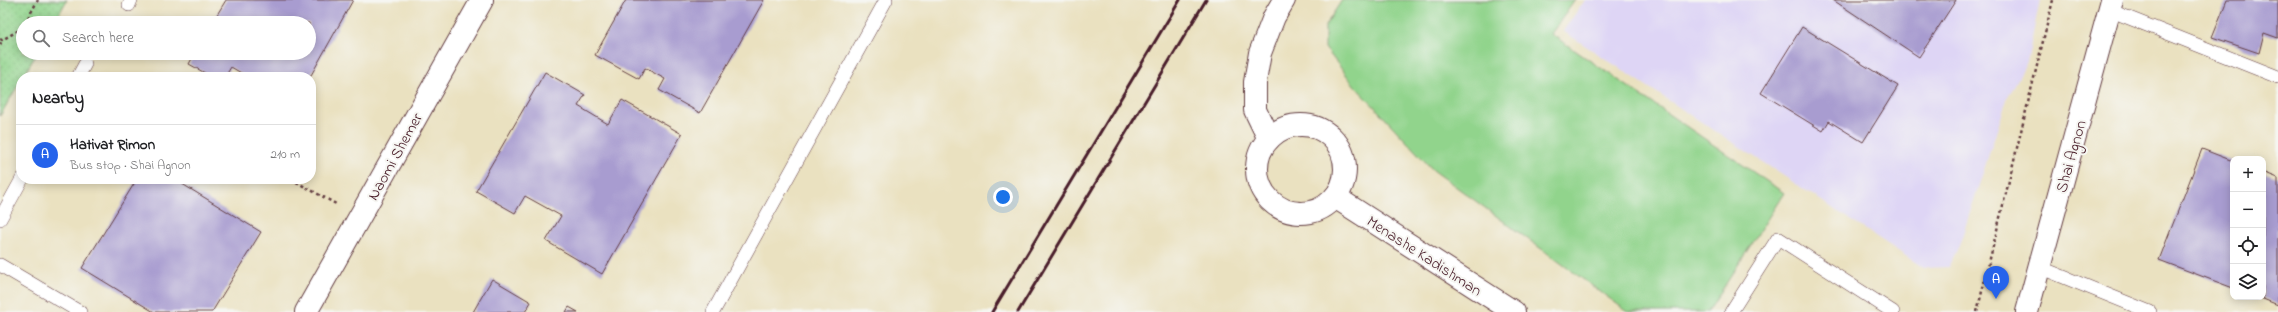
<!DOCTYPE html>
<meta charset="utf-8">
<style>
body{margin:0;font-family:"Indie Flower",sans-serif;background:#f6f6f6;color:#202124}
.controls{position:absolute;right:12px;bottom:12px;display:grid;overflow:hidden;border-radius:8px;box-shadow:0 2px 10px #0003}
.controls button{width:36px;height:36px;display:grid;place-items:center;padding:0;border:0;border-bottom:1px solid #e0e0e0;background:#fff;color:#202124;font:20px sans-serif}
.you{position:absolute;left:1003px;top:197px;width:14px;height:14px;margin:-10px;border:3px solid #fff;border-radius:50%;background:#1a73e8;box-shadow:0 0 0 6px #1a73e833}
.badge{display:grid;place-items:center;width:26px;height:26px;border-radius:50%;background:#2563eb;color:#fff;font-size:13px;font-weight:700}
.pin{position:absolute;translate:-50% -33px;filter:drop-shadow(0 1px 2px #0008)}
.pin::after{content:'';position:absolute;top:21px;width:14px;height:12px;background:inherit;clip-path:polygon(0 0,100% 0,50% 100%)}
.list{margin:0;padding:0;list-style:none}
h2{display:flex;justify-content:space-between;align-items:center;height:52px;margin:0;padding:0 16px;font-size:17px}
h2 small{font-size:13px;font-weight:400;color:#757577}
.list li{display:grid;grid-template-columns:26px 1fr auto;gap:12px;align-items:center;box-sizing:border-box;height:60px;padding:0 16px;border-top:1px solid #e0e0e0}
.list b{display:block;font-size:15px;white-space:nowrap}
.list p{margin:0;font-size:13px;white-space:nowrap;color:#757577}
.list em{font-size:13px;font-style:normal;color:#757577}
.icon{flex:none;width:22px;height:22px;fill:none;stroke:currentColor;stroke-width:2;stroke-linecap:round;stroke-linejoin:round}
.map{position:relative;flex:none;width:2278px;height:312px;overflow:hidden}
.search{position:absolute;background:#fff;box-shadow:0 2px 10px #0003;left:16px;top:16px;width:300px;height:44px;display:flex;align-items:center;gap:10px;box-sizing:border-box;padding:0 14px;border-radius:22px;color:#757577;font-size:15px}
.panel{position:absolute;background:#fff;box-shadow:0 2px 10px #0003;left:16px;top:72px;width:300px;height:112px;border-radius:16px}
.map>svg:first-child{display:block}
</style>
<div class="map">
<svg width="2278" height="312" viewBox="0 0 2278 312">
<defs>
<pattern id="park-dots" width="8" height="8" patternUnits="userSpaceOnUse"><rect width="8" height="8" fill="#91d48c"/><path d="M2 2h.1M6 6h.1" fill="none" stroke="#7fb679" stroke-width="1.8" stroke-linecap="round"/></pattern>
</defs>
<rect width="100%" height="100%" fill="#f6f6f2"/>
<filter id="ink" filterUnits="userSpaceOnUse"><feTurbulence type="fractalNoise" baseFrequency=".025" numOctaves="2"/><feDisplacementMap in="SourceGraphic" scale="8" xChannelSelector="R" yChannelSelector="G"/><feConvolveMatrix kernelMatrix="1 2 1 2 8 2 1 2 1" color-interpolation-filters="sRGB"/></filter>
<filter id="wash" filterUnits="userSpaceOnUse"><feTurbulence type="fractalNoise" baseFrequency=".012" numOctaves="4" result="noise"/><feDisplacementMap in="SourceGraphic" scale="16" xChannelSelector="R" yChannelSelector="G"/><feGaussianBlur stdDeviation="0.9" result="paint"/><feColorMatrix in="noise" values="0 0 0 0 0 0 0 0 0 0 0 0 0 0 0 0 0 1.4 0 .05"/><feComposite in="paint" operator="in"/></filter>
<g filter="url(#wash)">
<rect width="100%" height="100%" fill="#eae1c0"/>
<!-- built -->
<path fill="#ded5f5" d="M 1585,0 L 2040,0 L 2027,62 L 2007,99 L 1959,246 L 1948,267 L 1924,268 L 1563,31 Z"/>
<!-- green -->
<path fill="#91d48c" stroke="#6e7a5c" d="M 1342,0 L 1575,0 L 1551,34 L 1784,193 L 1708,312 L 1628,312 L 1433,170 L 1355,86 L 1325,48 L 1325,26 Z"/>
<!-- park -->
<path fill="url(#park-dots)" stroke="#6e7a5c" d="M 0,0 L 67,0 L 54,23 L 23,23 L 23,53 L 37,53 L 0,116 Z"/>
<g id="blocks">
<!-- building -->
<g fill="#a89cd0">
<path d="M 226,0 L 353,0 L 310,77 L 248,77 L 231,67 L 225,77 L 212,77 L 189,64 L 195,53 L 309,53 L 309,23 L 212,23 Z"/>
<path d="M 626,0 L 764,0 L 700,113 L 659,90 L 665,79 L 645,68 L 639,79 L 595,55 Z"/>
<path d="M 1833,0 L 1956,0 L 1919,57 Z"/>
<path d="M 2227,0 L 2278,0 L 2278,38 L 2264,33 L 2259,53 L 2212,37 Z"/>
<path d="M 1802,27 L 1898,86 L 1863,142 L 1829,121 L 1823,131 L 1761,93 Z"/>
<path d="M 545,72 L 585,95 L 578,106 L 608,124 L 622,100 L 682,134 L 602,274 L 546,241 L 561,216 L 525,196 L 515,213 L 476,191 Z"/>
<path d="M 2202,149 L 2233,161 L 2233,288 L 2159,260 Z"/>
<path d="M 2263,172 L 2278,178 L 2278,305 L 2258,297 L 2263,297 Z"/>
<path d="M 137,179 L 174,179 L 261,232 L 212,312 L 154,312 L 82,268 Z"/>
<path d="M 492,279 L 531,302 L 525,312 L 473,312 Z"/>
<path d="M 569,307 L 578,312 L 566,312 Z"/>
</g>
</g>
</g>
<g filter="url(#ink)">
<use href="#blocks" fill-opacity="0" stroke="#623c41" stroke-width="1"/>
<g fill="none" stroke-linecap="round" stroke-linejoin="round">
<!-- service casing -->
<g stroke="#623c41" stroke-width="14">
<g id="service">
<path d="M 129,5 L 131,0"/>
<path d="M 2109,10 L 2278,77"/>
<path d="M 78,77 L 85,64"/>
<path d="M 0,219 L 22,179"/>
<path d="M 0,265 L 80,312"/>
<path d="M 2039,267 L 2150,312"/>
<path d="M 713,312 L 886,0"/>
<path d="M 1731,312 L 1778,238 L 1893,312"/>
</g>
</g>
<!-- minor casing -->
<g stroke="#623c41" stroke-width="24">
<g id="minor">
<circle cx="1301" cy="169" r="44"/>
<path d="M 1269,139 L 1255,110 L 1255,82 L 1260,53 L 1274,17 L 1284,0"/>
<path d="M 1335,197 L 1514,312"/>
<path d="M 2027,312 L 2112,0"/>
</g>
</g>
<!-- tertiary casing -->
<g stroke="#623c41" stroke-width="24">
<path id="tertiary" d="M 306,312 L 482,0"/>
</g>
<!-- path -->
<g stroke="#623c41" stroke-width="2.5" stroke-dasharray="3 3" stroke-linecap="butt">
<path d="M 25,23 L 38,0"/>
<path d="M 0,39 L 2,40 L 21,29 L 23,26"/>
<path d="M 0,45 L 2,40"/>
<path d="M 291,179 L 336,204"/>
<path d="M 1977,312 L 2053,0"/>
</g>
<!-- service -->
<use href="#service" stroke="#fff" stroke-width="13"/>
<!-- minor -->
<use href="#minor" stroke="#fff" stroke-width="22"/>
<!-- tertiary -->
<use href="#tertiary" stroke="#fff" stroke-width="22"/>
<!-- rail -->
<g stroke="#4a1f2b" stroke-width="3">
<path d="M 992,312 L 1180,0"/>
<path d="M 1018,312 L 1206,0"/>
</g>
</g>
</g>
<g text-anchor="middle" stroke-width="4" stroke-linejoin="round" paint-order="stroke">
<!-- street labels -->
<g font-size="16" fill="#4a1f2b" stroke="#f6f6f2">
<text transform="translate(394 156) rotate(-61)" y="6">Naomi Shemer</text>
<text transform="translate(2070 156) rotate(-74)" y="6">Shai Agnon</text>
<text transform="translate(1425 255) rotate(33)" y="6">Menashe Kadishman</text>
</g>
</g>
</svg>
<div class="controls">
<button>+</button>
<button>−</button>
<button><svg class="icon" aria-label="locate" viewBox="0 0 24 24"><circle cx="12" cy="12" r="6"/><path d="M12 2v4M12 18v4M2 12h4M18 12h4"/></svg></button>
<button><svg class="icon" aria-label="layers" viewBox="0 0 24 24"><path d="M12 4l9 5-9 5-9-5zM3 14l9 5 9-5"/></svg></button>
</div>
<div class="you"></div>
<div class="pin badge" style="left:1996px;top:299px">A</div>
<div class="search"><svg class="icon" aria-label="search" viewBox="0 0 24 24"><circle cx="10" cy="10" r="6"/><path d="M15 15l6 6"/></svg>Search here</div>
<section class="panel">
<h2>Nearby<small></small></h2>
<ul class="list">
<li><span class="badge">A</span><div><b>Hativat Rimon</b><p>Bus stop · Shai Agnon</p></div><em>210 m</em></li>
</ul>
</section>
</div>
